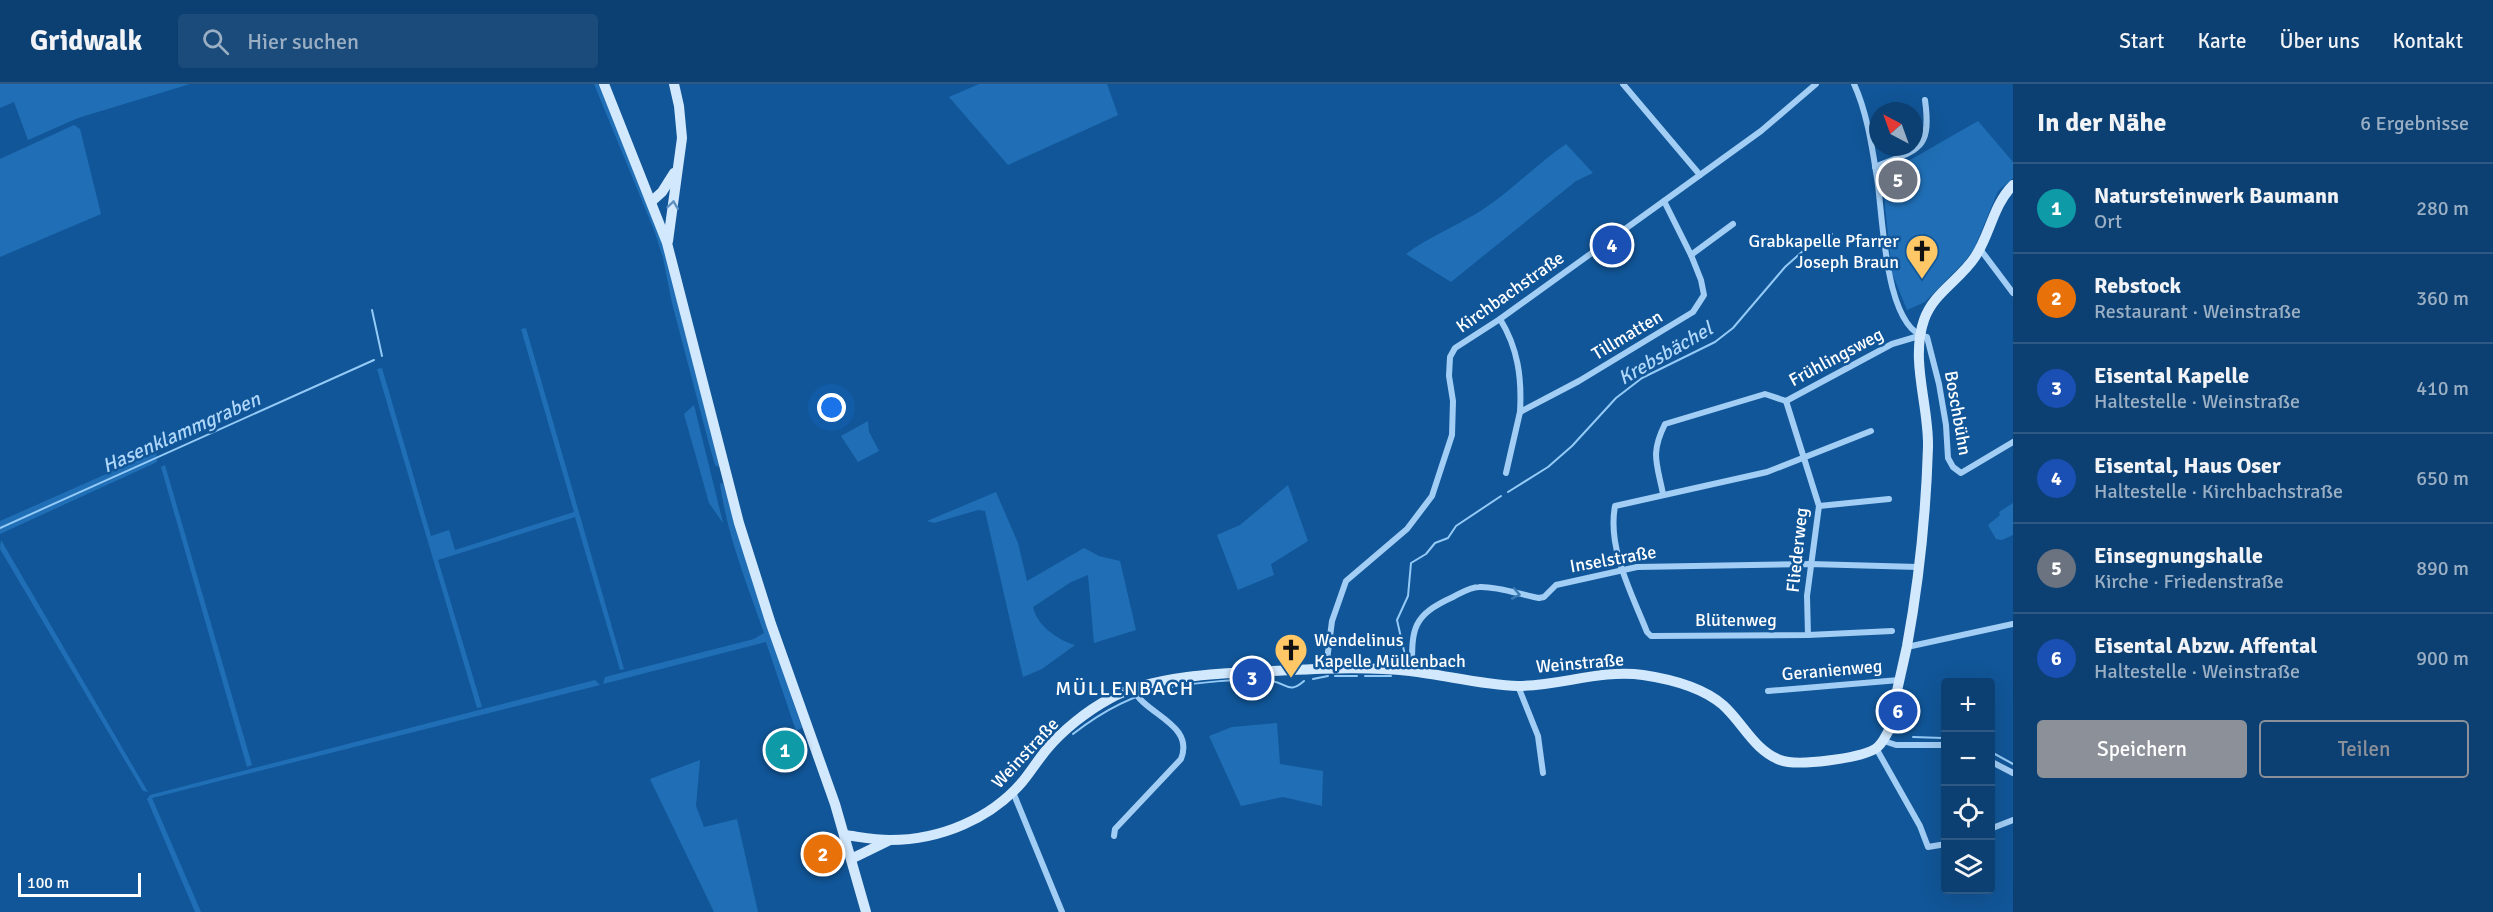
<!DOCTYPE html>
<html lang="de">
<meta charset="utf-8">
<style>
body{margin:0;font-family:Signika,sans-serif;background:#1b4b7a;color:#f1f3f6}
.controls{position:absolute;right:18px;bottom:18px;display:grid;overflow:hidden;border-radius:6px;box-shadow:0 6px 24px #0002}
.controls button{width:54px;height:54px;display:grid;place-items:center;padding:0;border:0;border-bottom:2px solid #2d5984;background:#0d4072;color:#f1f3f6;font:30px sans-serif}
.compass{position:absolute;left:1869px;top:18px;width:54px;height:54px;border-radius:50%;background:#0d4072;box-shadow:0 6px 24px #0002;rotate:319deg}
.scale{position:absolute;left:18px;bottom:15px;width:123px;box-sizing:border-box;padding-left:6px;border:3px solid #fff;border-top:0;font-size:16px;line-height:21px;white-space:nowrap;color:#fff;-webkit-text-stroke:4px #115698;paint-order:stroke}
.you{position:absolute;left:832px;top:324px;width:21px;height:21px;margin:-15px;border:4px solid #fff;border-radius:50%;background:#1a73e8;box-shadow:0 0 0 9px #1a73e833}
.badge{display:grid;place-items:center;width:39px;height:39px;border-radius:50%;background:#8c9099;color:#fff;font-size:20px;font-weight:700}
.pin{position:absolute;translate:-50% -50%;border:3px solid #fff;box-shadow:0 2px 6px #0006}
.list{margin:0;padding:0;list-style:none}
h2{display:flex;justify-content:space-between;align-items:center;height:78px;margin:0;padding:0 24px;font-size:26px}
h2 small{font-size:20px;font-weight:400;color:#9aafc4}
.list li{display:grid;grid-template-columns:39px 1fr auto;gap:18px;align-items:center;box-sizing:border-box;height:90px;padding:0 24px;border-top:2px solid #2d5984}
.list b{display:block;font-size:22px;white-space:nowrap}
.list p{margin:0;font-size:20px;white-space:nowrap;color:#9aafc4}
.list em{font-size:20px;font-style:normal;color:#9aafc4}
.actions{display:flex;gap:12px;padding:18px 24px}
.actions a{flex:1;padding:14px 0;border:2px solid #8c9099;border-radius:6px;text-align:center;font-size:21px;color:#8c9099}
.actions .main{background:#8c9099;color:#fff}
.icon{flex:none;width:33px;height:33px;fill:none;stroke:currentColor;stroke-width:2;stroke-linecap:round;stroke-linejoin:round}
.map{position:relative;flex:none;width:2013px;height:828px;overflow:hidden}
header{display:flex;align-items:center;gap:36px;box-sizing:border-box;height:84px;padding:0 30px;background:#0d4072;border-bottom:2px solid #2d5984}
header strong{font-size:28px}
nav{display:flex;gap:33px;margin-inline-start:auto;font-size:21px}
.search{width:420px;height:54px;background:#1b4b7a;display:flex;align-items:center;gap:15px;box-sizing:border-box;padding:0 21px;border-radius:6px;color:#9aafc4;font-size:22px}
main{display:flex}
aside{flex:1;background:#0d4072}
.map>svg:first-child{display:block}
</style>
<header>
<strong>Gridwalk</strong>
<div class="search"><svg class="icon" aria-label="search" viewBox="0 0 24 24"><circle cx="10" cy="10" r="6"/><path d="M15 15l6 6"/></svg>Hier suchen</div>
<nav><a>Start</a><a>Karte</a><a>Über uns</a><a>Kontakt</a></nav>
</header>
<main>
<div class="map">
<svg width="2013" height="828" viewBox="0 0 2013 828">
<rect width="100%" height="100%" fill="#115698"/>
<!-- green -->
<g fill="#206fb6">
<path d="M 0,0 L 190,0 L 78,34 L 28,56 L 14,18 L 0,24 Z"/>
<path d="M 594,0 L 599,0 L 660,150 L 720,380 L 718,383 L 715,381 L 709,360 L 672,219 L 663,174 L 654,146 Z"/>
<path d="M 979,0 L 1107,0 L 1118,31 L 1008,81 L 949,13 Z"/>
<path d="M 1978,37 L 2013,78 L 2013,94 L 1998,107 L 1974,165 L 1965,177 L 1925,218 L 1907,226 L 1892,189 L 1882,92 Z"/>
<path d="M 74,41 L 80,45 L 101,130 L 0,173 L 0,75 Z"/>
<path d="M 1566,60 L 1593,89 L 1576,97 L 1451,198 L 1406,170 C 1430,152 1457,142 1482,126 C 1511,107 1537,80 1566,60 Z"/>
<path d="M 526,244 L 624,585 L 620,586 L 575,433 L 438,476 L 482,623 L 477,624 L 377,285 L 382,284 L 431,452 L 449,446 L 455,466 L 574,428 L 521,245 Z"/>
<path d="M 694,321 L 723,439 L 709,419 L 684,330 Z"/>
<path d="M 868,337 L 869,348 L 879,367 L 858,378 L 841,352 Z"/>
<path d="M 156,368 L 157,378 L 0,450 L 0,437 Z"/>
<path d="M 165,381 L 252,681 L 247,683 L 161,383 Z"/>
<path d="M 723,399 L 751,492 L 802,644 L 796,647 L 766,558 L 603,600 L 605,593 L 754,555 L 764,549 C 747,500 727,451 720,400 Z"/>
<path d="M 1288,401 L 1308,457 L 1271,480 L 1274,491 L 1238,506 L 1217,451 L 1240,441 Z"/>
<path d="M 996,408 L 1018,459 L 1027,497 L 1084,464 L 1099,472 L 1120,477 L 1136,546 L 1094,559 L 1088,491 L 1071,498 L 1033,523 C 1037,542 1058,556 1075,561 L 1042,585 L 1023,593 L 985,427 L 978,426 L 934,439 L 927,437 Z"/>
<path d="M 2013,419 L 2013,451 L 2002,456 L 1996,455 L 1988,441 L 2000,431 L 1999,428 Z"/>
<path d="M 1,456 L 148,708 L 143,707 L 0,465 Z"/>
<path d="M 595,596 L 600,601 L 152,714 L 201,828 L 195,828 L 147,715 L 150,711 Z"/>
<path d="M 1277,639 L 1280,680 L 1323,687 L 1322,722 L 1283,713 L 1241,722 L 1209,652 L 1232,643 Z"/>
<path d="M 700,676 L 696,722 L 704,743 L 737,735 L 758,828 L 714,828 L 650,695 Z"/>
</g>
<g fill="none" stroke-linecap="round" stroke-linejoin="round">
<!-- stream -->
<g stroke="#94caf7" stroke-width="2">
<path d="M 372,226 L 382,272"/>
<path d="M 1508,408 L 1548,383 L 1572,362 L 1616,314 L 1642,294 L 1715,258 L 1733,244 L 1785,183 L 1813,158 L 1832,150"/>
<path d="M 0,444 L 374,276"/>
<path d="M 1407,580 L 1397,536 L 1408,512 L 1411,479 L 1426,470 L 1435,459 L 1448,454 L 1456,442 L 1501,412"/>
<path d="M 1335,592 L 1357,592"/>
<path d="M 1365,592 L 1391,592"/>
<path d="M 1313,595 L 1328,592"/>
<path d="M 1073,650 C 1101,628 1131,611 1167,604 C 1191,599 1248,593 1272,597 C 1288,600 1289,610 1304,597"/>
<path d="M 1913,653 L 1943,654"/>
<path d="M 1993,669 L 2013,680"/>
</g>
<!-- street -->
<g stroke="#a2cdf4" stroke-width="6">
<path d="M 1623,0 L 1700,91"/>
<path d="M 1854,0 C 1867,28 1872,63 1877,94 C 1883,129 1884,246 1927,253 L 1939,300 L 1946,341 L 1948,374 L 1953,383 L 1961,389 L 2013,358"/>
<path d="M 1875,83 C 1918,65 1932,67 1925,16"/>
<path d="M 1980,165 L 2013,209"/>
<path d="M 1691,171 L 1733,140"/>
<path d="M 1500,235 C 1518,264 1522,294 1520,328 L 1579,297 L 1693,228 L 1704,211 L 1701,196 L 1691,171 L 1664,117"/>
<path d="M 1786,317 L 1819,422 L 1807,512 L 1808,551"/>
<path d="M 1871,347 L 1767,388 L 1615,422 C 1607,464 1632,510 1647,548 L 1651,552 L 1808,551 L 1892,547"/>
<path d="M 1506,389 L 1520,328"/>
<path d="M 1663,410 C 1657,379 1650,370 1665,340 L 1765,310 L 1786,317 L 1892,260 L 1919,252"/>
<path d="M 1819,422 L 1889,415"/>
<path d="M 1907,563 L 2013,540"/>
<path d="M 1326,584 L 1332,537 L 1346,497 L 1407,445 L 1432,412 L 1452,351 L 1453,317 L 1449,292 L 1450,273 L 1455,264 L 1500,235 L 1664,117 L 1761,47 L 1816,0"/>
<path d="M 1412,587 C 1412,545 1411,532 1453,513 C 1461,509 1470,503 1479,503 C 1498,502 1521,511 1539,514 L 1544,513 L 1556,501 L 1637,483 L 1810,480 L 1918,483"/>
<path d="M 1518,602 L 1538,652 L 1543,689"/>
<path d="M 1768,607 L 1899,596"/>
<path d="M 1884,657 L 1896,661 L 1946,661"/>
<path d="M 1876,664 L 1920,742 L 1928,763 L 1946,760"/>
<path d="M 1990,677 L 2013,689"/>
<path d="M 1013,708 L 1062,828"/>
<path d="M 1990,745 L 2013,736"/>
<path d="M 1114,752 L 1115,745 L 1181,675 C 1195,640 1145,631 1133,605"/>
</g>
<!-- secondary -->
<g stroke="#d2e8fd" stroke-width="10">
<path d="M 604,0 L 667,159 L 739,439 L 771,540 L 835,720 L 866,828"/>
<path d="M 652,117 L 662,108 L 674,89"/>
<path d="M 668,157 L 682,54 L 679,22 L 674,0"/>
<path d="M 845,751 C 860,753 875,756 890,756 C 940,756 991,735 1023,697 C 1031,687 1038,676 1047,665 C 1063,646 1087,627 1109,615 C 1153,591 1223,589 1272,587 C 1318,585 1364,582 1410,587 C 1445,591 1482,601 1518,602 C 1560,602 1601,585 1643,591 C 1670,595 1702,603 1723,621 C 1743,639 1754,666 1780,676 C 1798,683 1859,674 1875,665 C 1882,661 1885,653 1889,646 C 1894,618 1901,590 1907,562 C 1919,497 1926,428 1928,363 C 1929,322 1910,276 1924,236 C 1933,209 1960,196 1975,173 C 1990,151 1993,121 2013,101"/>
<path d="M 851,775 L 890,756"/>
</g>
</g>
<!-- one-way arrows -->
<defs><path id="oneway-chevron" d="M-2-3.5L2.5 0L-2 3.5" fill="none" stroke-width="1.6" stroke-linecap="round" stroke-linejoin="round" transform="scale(1.5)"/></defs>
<use stroke="#5e90c0" href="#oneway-chevron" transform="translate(673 121) rotate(-82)"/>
<use stroke="#3c7ab4" href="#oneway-chevron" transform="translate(1516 510) rotate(11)"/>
<!-- icons -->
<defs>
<g id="church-pin" transform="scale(1.725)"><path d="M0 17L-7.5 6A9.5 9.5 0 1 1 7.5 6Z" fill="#ffc765" stroke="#115698"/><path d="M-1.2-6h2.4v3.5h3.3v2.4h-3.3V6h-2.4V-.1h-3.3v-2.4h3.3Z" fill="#111"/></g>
</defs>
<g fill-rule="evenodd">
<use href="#church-pin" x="1922" y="167"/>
<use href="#church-pin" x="1291" y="566"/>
</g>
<g text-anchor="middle" stroke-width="5" stroke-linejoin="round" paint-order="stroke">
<!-- poi labels -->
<g font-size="18" fill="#fff" stroke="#115698" text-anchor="end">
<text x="1899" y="163">Grabkapelle Pfarrer<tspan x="1899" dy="21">Joseph Braun</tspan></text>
<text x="1314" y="562" text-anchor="start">Wendelinus<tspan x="1314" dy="21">Kapelle Müllenbach</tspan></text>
</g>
<!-- street labels -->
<g font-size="18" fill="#fff" stroke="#115698">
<text transform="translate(1510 208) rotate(-35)" y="6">Kirchbachstraße</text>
<text transform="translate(1627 251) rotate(-31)" y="6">Tillmatten</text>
<text transform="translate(1836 273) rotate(-28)" y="6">Frühlingsweg</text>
<text transform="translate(1958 329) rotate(80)" y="6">Boschbühn</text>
<text transform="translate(1797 466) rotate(-84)" y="6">Fliederweg</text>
<text transform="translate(1613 475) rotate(-10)" y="6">Inselstraße</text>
<text x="1736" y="542">Blütenweg</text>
<text transform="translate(1580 579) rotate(-5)" y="6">Weinstraße</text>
<text transform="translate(1832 586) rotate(-5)" y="6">Geranienweg</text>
<text transform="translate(1025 669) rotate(-47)" y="6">Weinstraße</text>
</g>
<!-- water labels -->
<g font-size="20" font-style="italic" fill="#afd7fa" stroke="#115698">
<text transform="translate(1665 269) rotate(-30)" y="7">Krebsbächel</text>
<text transform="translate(181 348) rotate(-24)" y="7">Hasenklammgraben</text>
</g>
<!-- neighbourhood labels -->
<g font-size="20" letter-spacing="1.5" fill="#fff" stroke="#115698">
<text x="1125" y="611">MÜLLENBACH</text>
</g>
</g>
</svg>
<div class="controls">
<button>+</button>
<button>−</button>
<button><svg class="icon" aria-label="locate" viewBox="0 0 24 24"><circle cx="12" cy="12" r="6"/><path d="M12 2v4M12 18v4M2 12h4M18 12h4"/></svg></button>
<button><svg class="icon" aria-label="layers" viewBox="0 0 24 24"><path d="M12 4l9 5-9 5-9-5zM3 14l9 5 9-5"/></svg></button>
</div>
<svg class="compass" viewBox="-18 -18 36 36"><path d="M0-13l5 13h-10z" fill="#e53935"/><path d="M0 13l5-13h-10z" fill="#9aafc4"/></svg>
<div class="scale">100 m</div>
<div class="you"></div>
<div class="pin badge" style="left:785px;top:666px;background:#0f9aa8">1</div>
<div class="pin badge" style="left:823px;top:770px;background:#e8710a">2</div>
<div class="pin badge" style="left:1252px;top:594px;background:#1a4fb4">3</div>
<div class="pin badge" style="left:1612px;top:161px;background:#1a4fb4">4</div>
<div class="pin badge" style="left:1898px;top:96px;background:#6b7280">5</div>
<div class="pin badge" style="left:1898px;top:627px;background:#1a4fb4">6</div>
</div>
<aside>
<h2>In der Nähe<small>6 Ergebnisse</small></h2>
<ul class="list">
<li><span class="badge" style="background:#0f9aa8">1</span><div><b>Natursteinwerk Baumann</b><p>Ort</p></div><em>280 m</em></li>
<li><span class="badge" style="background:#e8710a">2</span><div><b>Rebstock</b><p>Restaurant · Weinstraße</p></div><em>360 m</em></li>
<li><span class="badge" style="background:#1a4fb4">3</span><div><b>Eisental Kapelle</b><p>Haltestelle · Weinstraße</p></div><em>410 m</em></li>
<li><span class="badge" style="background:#1a4fb4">4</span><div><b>Eisental, Haus Oser</b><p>Haltestelle · Kirchbachstraße</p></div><em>650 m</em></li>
<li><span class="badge" style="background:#6b7280">5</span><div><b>Einsegnungshalle</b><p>Kirche · Friedenstraße</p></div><em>890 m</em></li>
<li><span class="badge" style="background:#1a4fb4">6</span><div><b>Eisental Abzw. Affental</b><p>Haltestelle · Weinstraße</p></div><em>900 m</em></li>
</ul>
<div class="actions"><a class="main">Speichern</a><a>Teilen</a></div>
</aside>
</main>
